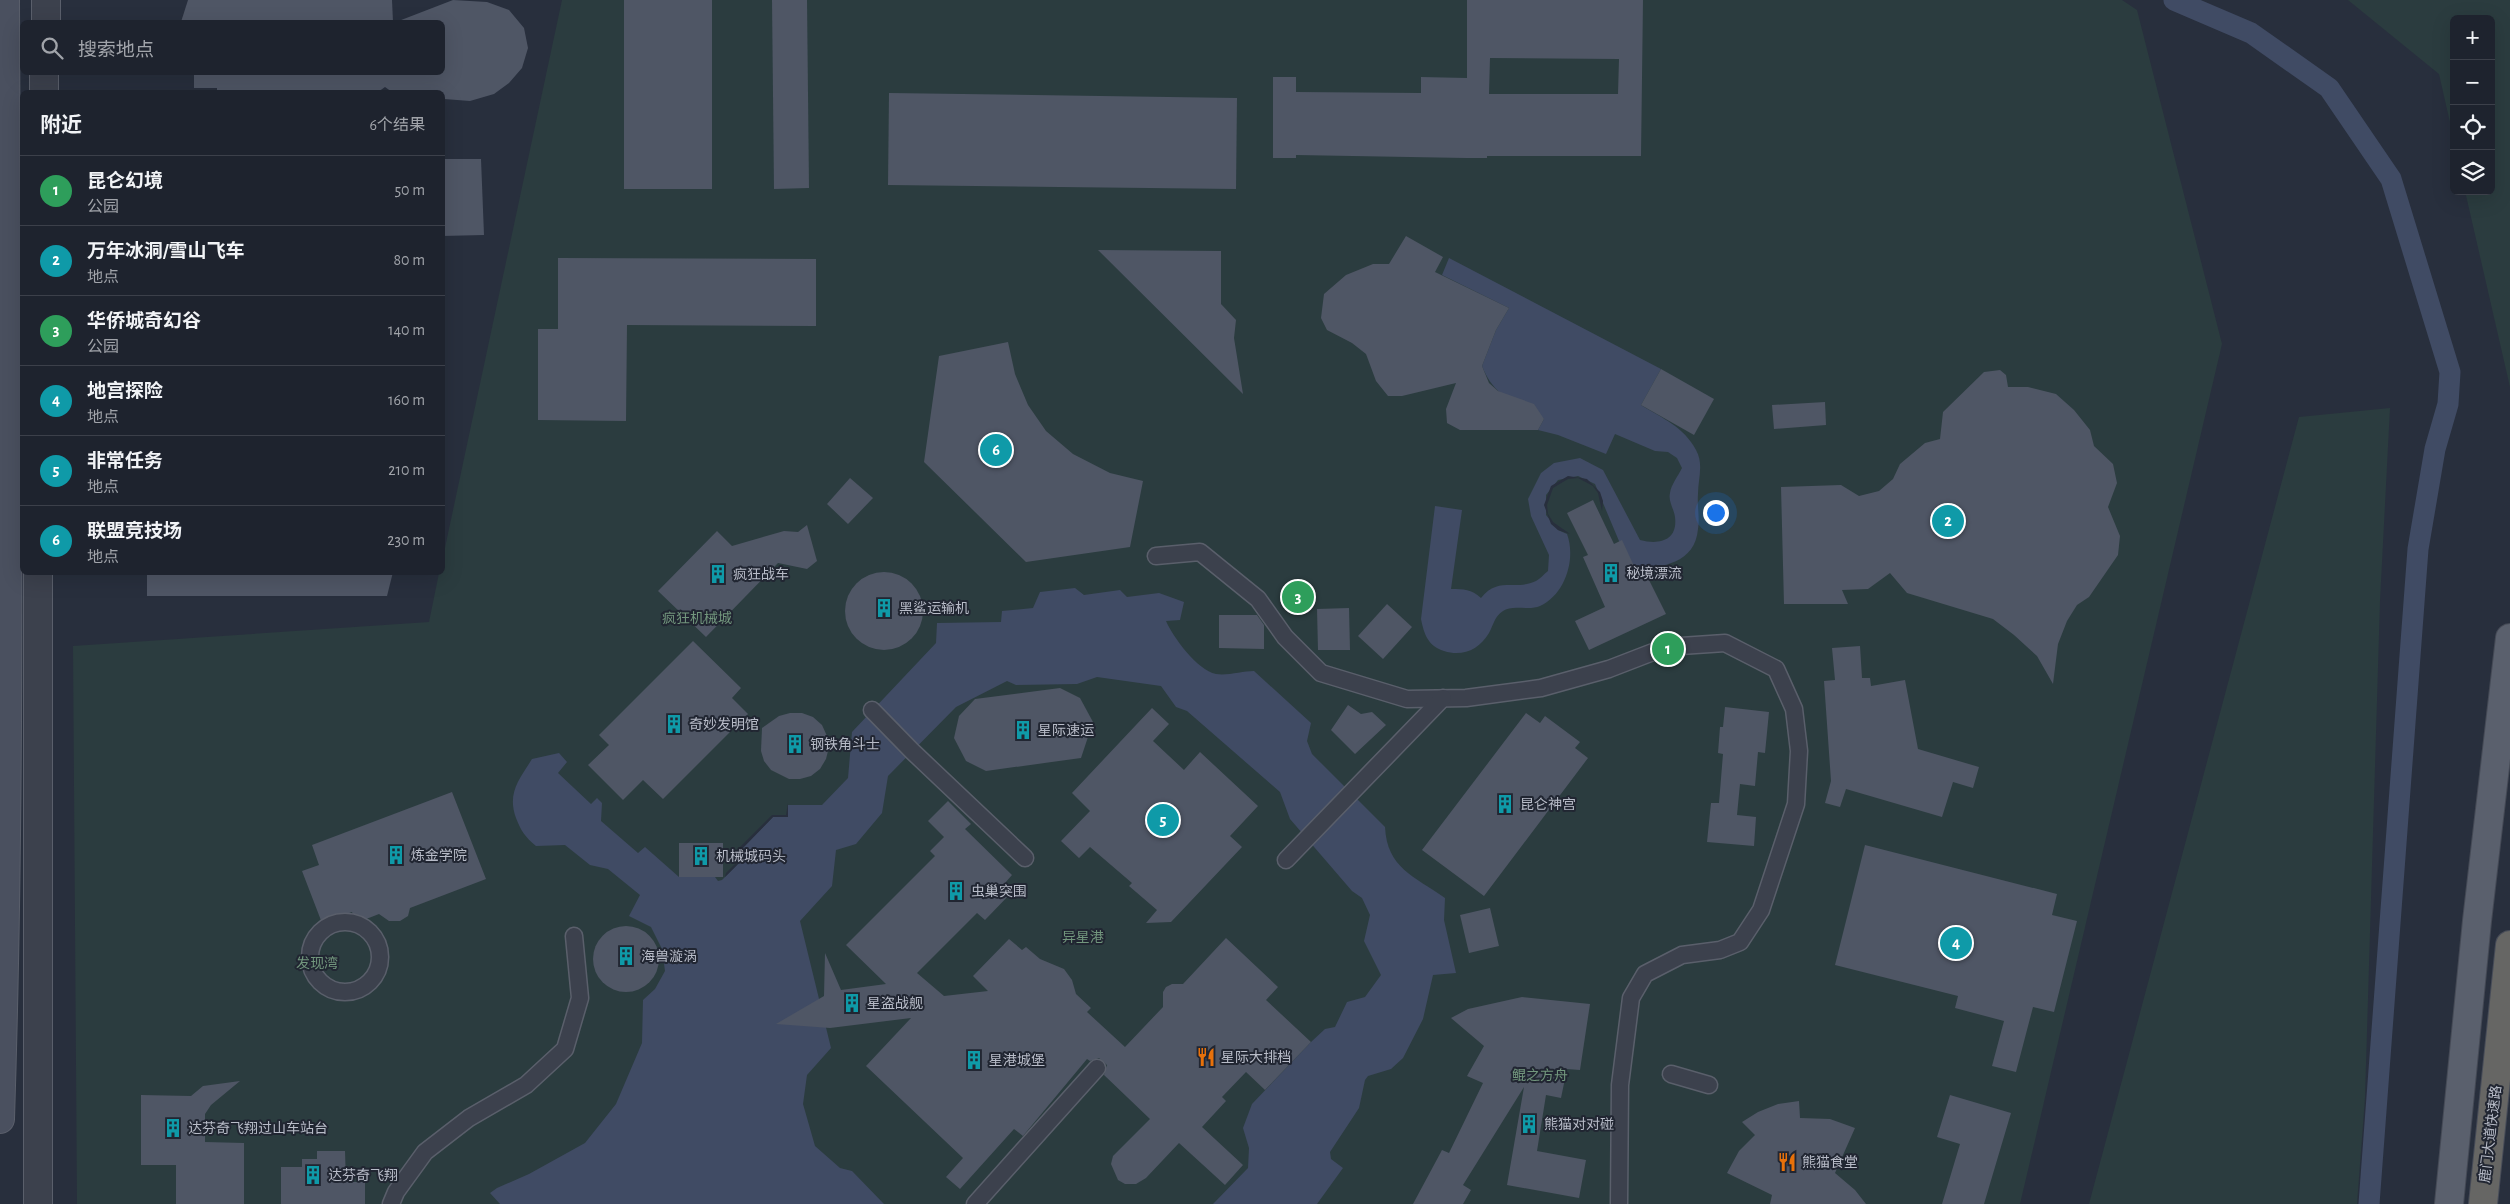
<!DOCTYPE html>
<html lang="zh">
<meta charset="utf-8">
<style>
body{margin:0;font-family:"Alegreya Sans","Noto Sans SC",sans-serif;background:#2b2f3a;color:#f1f3f6}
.controls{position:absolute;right:15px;top:15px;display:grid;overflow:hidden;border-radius:8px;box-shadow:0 5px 20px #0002}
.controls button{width:45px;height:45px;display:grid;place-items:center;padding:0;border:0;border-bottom:1px solid #3c404a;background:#1e232e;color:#f1f3f6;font:25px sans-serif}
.you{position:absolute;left:1715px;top:512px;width:18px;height:18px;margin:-12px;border:4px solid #fff;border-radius:50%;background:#1a73e8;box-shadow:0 0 0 8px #1a73e833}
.badge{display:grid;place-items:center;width:32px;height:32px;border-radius:50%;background:#d93025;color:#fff;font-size:16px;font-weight:700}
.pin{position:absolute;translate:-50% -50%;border:2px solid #fff;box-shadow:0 1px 5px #0006}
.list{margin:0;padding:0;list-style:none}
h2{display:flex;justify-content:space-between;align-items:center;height:65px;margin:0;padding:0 20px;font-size:21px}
h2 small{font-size:16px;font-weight:400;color:#a1a4aa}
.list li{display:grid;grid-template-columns:32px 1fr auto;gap:15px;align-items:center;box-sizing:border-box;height:70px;padding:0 20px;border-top:1px solid #3c404a}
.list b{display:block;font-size:19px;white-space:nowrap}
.list p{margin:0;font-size:16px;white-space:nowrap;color:#a1a4aa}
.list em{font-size:16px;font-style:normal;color:#a1a4aa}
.icon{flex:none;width:28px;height:28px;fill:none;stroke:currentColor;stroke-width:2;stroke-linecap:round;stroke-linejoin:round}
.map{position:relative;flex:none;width:2510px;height:1204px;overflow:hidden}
.search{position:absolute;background:#1e232e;box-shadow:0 5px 20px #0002;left:20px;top:20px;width:425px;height:55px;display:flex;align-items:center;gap:12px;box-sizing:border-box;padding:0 18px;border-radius:8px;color:#a1a4aa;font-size:19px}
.panel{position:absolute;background:#1e232e;box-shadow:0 5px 20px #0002;left:20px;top:90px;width:425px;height:485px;border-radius:8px}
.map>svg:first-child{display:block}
</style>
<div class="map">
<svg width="2510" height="1204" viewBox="0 0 2510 1204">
<rect width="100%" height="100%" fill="#282f3d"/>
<!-- green -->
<g fill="#2b3c3f">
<path d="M 562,0 L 2122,0 L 2137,10 L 2222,344 L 2020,1204 L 77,1204 L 73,646 L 429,622 L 439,573 L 442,572 L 443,557 Z"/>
<path d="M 2348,0 L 2510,0 L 2510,387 L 2465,191 L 2491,191 L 2491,19 L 2454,19 L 2454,140 L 2439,74 Z"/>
<path d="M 2390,408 L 2380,601 L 2365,1098 L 2357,1204 L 2089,1204 L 2299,417 Z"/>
</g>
<!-- water -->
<g fill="#404b64">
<path d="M 1449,258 L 1661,369 L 1641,405 C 1662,418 1684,427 1696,450 C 1704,464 1698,479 1698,494 C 1697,506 1700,518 1698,529 C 1695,563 1663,568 1635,568 L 1619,541 L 1595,484 L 1578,476 L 1558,480 L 1546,495 L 1546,515 L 1558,530 L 1567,534 C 1576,558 1566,594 1540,606 C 1529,611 1512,604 1503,611 C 1494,617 1494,624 1489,633 C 1479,650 1462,657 1444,651 C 1428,646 1424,634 1421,619 L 1435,506 L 1462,510 L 1451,589 C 1464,589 1471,589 1481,598 C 1498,576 1515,591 1536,581 C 1540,579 1544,574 1548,571 L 1549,555 L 1531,516 L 1528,499 L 1541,473 L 1554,463 L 1580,458 L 1603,470 L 1640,540 C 1659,545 1678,541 1675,517 C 1674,509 1668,501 1670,493 C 1671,485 1678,476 1682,468 L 1677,458 L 1668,452 L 1655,451 L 1615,434 L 1606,454 L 1558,435 L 1538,430 L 1544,419 C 1516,403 1494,397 1482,366 L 1496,330 L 1509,308 L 1442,275 Z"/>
<path d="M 1075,588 L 1084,595 L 1120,590 L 1127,597 L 1159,593 L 1184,602 L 1180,620 L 1166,621 C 1173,637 1197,670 1216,674 C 1227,676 1243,671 1254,671 L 1311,723 L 1307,741 L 1312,754 L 1385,827 C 1387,868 1414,876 1445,898 L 1444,920 L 1456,973 L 1433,975 L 1423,1019 L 1403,1058 L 1391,1069 L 1368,1076 L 1365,1080 L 1359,1108 L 1330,1152 L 1331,1159 L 1343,1168 L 1317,1204 L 1213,1204 L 1248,1168 L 1249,1148 L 1243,1128 L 1252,1104 L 1311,1042 L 1325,1029 L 1335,1027 L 1347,1002 L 1365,997 L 1381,975 L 1364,941 L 1370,915 L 1362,898 L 1352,891 L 1290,819 L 1280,792 L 1187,711 L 1176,707 L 1161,686 L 1097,677 L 1077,684 L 1016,685 L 1007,681 L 956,707 L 888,776 L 882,813 L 856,844 L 836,850 L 832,886 L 800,921 L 831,1048 L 807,1075 L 803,1104 L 815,1146 L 840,1168 L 852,1171 L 884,1204 L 500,1204 L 490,1193 L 497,1188 L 529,1174 L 585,1143 L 616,1104 L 642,1043 L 643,1000 L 655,989 L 665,971 L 662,949 L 651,927 L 629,916 L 640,895 L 608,869 L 590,865 L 565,845 L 536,846 C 525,837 521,831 516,818 C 507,793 519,780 532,759 L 559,753 L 567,762 L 558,773 L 591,804 L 597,798 L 602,803 L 601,821 L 638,853 L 645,847 L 679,877 L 715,877 L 718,881 L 722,880 L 738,864 L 736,855 L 773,817 L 788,817 L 788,805 L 822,805 L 848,778 L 852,732 L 936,643 L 937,623 L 1001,622 L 1002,611 L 1033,608 L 1040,592 Z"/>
</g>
<!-- pier -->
<g fill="#282f3d">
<path d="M 1568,476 L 1587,479 L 1600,492 L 1603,501 L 1602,511 L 1598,493 L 1593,486 L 1578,478 L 1568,479 L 1553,488 L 1547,505 L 1548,514 L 1553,522 L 1570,534 L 1558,530 L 1551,524 L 1544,505 L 1551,486 Z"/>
<path d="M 788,803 L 788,817 L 773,817 L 736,855 L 738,864 L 725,877 L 726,873 L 736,863 L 734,853 L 772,815 L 786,815 Z"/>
</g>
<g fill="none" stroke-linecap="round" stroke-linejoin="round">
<!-- canal -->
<path stroke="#404b64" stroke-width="21" d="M 2174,0 L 2251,33 L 2329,88 L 2391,179 L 2450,372 L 2448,404 L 2435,449 L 2418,549 L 2369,1204"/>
</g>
<!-- building -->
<g fill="#4f5665" fill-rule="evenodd">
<path d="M 188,0 L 392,0 L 393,22 L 181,22 Z"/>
<path d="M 453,0 L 487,2 L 509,10 L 524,28 L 528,48 L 522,68 L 509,83 L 494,94 L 470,101 L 444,99 L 442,92 L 392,92 L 385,87 L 378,92 L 217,92 L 217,88 L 194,88 L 194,72 L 442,72 L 442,22 L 396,22 Z"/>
<rect x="624" y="0" width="88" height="189"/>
<path d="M 772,0 L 807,0 L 809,188 L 774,189 Z"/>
<path d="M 1467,0 L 1643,0 L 1641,156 L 1487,156 L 1487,158 L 1466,158 L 1296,155 L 1296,158 L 1273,158 L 1273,77 L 1296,77 L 1296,92 L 1421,93 L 1421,77 L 1467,78 ZM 1490,58 L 1619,59 L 1618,94 L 1489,94 Z"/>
<path d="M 889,93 L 1237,98 L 1236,189 L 888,185 Z"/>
<path d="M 442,159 L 481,159 L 484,235 L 442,236 Z"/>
<path d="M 1406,236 L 1443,257 L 1435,272 L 1509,308 L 1496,330 L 1482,366 L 1489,383 L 1498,391 L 1534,404 L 1544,419 L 1538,430 L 1460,430 L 1447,423 L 1446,409 L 1456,383 L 1402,396 L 1388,396 L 1376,381 L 1366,354 L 1352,343 L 1327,330 L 1321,318 L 1324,294 L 1346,275 L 1373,264 L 1389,264 Z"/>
<path d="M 1098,250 L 1221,251 L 1221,304 L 1236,320 L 1234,338 L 1243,394 Z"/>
<path d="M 558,258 L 816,259 L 816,326 L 627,325 L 626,421 L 538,420 L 538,329 L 558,329 Z"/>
<path d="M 1008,342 L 1015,374 L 1028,405 L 1046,431 L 1073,454 L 1110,473 L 1143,481 L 1130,547 L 1026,562 L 924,462 L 939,356 Z"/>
<path d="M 1661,369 L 1714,399 L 1694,435 L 1641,405 Z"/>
<path d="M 2000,370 L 2006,375 L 2008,387 L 2028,387 L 2056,394 L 2074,410 L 2090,430 L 2094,446 L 2113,464 L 2117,483 L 2108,507 L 2120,536 L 2118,555 L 2089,597 L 2077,605 L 2067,621 L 2058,644 L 2053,684 L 2037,656 L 2014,635 L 1993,619 L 1907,593 L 1890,573 L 1868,589 L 1842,590 L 1848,604 L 1784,604 L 1781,487 L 1841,485 L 1859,496 L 1879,491 L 1893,479 L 1900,464 L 1925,443 L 1940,439 L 1943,412 L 1984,372 Z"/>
<path d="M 1825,402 L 1826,425 L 1774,429 L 1772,405 Z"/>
<path d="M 850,478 L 873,498 L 848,524 L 827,504 Z"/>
<path d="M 1593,500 L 1614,544 L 1622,540 L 1640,579 L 1647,576 L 1666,614 L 1589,650 L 1575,621 L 1605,607 L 1583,557 L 1588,555 L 1567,513 Z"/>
<path d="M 807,525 L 817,561 L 807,569 L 778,563 L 706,637 L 658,591 L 717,531 L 732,546 L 784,531 L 798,532 Z"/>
<path d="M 147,572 L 393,572 L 387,596 L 147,596 Z"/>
<circle cx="884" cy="611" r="39"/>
<path d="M 1387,604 L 1412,627 L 1383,659 L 1358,636 Z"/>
<path d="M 1349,608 L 1350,650 L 1318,650 L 1317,609 Z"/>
<path d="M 1219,615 L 1257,615 L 1264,625 L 1264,649 L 1219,648 Z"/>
<path d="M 693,641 L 741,688 L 732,698 L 748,714 L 663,799 L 643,780 L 623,800 L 588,765 L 609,745 L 599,735 Z"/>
<path d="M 1860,646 L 1862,678 L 1870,678 L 1871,686 L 1905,680 L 1918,749 L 1979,767 L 1973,788 L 1953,782 L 1942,817 L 1846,789 L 1840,807 L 1825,803 L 1831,781 L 1824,681 L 1835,680 L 1832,648 Z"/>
<path d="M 1060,688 L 1080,698 L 1093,722 L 1081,758 L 986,771 L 966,761 L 954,738 L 959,716 L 975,699 Z"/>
<path d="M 1348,705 L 1361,714 L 1372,712 L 1386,725 L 1355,754 L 1331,730 Z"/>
<path d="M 1725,707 L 1769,712 L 1765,753 L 1758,752 L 1755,786 L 1740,784 L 1737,815 L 1756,817 L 1754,846 L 1707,842 L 1711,803 L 1719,803 L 1723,754 L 1718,753 L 1720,727 L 1723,727 Z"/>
<path d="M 1152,708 L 1169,724 L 1153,741 L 1184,770 L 1200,752 L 1258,806 L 1230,836 L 1242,847 L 1171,922 L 1146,923 L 1157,910 L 1129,886 L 1132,883 L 1090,847 L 1079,858 L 1061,841 L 1090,811 L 1072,793 Z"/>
<path d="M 790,713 L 802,713 L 813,717 L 822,725 L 827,736 L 829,747 L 826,759 L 820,769 L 811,776 L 800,779 L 789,779 L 771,770 L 764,761 L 761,751 L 762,728 L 779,716 Z"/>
<path d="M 1526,713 L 1540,723 L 1545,716 L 1580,742 L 1575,748 L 1588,758 L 1484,896 L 1422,850 Z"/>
<path d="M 452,792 L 486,879 L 410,908 L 408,916 L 400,921 L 389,921 L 379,914 L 356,923 L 352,912 L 322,923 L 302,871 L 319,865 L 312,845 Z"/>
<path d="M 948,801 L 971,824 L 965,829 L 1012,875 L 1005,883 L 1013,891 L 985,920 L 977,913 L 917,973 L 944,996 L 988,991 L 973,976 L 1009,939 L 1022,950 L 1026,947 L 1040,959 L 1064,969 L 1072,980 L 1076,994 L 1091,1008 L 1087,1012 L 1125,1047 L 1163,1007 L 1163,992 L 1166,987 L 1172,984 L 1183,984 L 1226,938 L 1278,987 L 1266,1000 L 1311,1042 L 1265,1090 L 1246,1072 L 1222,1097 L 1226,1101 L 1202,1127 L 1243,1165 L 1225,1185 L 1179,1143 L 1146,1178 L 1136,1184 L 1125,1184 L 1118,1180 L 1111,1164 L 1113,1156 L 1150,1119 L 1104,1075 L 1107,1065 L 1099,1058 L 1090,1061 L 1087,1059 L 1023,1136 L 1014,1129 L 960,1189 L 946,1177 L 963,1158 L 866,1066 L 911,1018 L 830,1028 L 776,1024 L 824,996 L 825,953 L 841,990 L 886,984 L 846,945 L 935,856 L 930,851 L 944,837 L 928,821 Z"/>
<rect x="679" y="843" width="44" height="34"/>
<path d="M 1865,845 L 2057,894 L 2052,915 L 2077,921 L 2054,1012 L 2033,1007 L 2016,1072 L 1992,1066 L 2004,1021 L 1955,1008 L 1958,996 L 1835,965 Z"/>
<path d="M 1490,908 L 1499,946 L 1469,953 L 1460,915 Z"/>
<circle cx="626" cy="959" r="33"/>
<path d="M 1522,997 L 1590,1004 L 1580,1070 L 1567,1069 L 1561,1098 L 1546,1095 L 1537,1151 L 1586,1160 L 1579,1198 L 1507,1185 L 1524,1087 L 1463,1185 L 1471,1190 L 1463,1204 L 1413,1204 L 1442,1150 L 1449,1153 L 1483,1083 L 1467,1076 L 1484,1046 L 1451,1018 L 1468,1009 Z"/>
<path d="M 240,1081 L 211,1105 L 205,1114 L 205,1142 L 244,1143 L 244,1204 L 176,1204 L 176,1165 L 141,1165 L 141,1095 L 191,1096 L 203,1086 Z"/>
<path d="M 1950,1095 L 2011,1113 L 1984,1204 L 1942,1204 L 1960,1144 L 1937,1137 Z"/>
<path d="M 1799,1101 L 1800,1118 L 1830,1119 L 1855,1128 L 1835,1173 L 1855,1190 L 1866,1204 L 1770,1204 L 1772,1195 L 1727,1173 L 1739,1151 L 1755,1135 L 1742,1122 L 1758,1112 L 1778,1104 Z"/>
<path d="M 317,1151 L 345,1151 L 346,1182 L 365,1182 L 365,1204 L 281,1204 L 281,1167 L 302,1167 L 302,1159 L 317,1159 Z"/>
</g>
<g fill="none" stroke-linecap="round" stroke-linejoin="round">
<!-- pedestrian casing -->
<g stroke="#5a5f6b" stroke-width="19">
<g id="pedestrian">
<path d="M 1156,556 L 1200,552 L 1258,599 L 1285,637 L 1321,673 L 1407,699 L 1466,698 L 1541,688 L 1609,669 L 1666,647 L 1725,643 L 1776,669 L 1794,709 L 1799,751 L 1796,804 L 1761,910 L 1740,942 L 1720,950 L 1682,955 L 1645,974 L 1631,998 L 1620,1085 L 1619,1204"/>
<path d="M 872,710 L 912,751 L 1025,858"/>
<path d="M 1286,860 L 1443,698"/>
<circle cx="345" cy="957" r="35"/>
<path d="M 1671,1074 L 1709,1085"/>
<path d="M 391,1204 L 396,1192 L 425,1152 L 469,1118 L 526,1085 L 565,1049 L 580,998 L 574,936"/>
<path d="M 975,1204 L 1097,1068"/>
</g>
</g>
<!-- tertiary casing -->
<g stroke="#5a5f6b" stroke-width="30">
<g id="tertiary">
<path d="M 46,22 L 46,0"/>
<path d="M 44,92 L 44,72"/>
<path d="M 6,298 L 22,335"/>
<path d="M 38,1204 L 38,572"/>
</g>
</g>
<!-- secondary casing -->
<g stroke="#5a5f6b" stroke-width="30">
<path id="secondary" d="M 0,1119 C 12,746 6,373 5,0"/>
</g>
<!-- primary casing -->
<g stroke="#454a56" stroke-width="30">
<path id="primary" d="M 2449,1204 L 2477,921 L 2510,638"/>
</g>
<!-- trunk casing -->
<g stroke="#474c58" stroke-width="30">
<path id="trunk" d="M 2483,1204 L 2510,945"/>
</g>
<!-- pedestrian -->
<use href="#pedestrian" stroke="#3c414d" stroke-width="16"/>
<!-- tertiary -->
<use href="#tertiary" stroke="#3c414d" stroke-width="28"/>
<!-- secondary -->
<use href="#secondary" stroke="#4a505f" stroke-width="28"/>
<!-- primary -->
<use href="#primary" stroke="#5a606d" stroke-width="28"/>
<!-- trunk -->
<use href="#trunk" stroke="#666664" stroke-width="28"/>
</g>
<!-- icons -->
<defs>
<g id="building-bare" transform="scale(1.5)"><path d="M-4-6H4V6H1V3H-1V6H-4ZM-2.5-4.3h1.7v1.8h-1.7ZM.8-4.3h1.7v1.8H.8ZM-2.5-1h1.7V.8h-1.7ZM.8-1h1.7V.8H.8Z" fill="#0f9aa8" stroke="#212632" stroke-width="2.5" paint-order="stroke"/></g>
<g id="restaurant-bare" transform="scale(1.5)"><path d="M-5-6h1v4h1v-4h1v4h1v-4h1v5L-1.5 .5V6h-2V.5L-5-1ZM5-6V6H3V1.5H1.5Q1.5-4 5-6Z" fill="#e8710a" stroke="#212632" stroke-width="2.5" paint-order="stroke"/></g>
</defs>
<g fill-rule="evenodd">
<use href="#building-bare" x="1611" y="573"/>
<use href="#building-bare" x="718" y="574"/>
<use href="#building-bare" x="884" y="608"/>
<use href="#building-bare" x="674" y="724"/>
<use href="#building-bare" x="1023" y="730"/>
<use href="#building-bare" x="795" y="744"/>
<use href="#building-bare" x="1505" y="804"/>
<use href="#building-bare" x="396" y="855"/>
<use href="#building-bare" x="701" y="856"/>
<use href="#building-bare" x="956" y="891"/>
<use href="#building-bare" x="626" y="956"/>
<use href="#building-bare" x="852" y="1003"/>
<use href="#restaurant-bare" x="1206" y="1057"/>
<use href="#building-bare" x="974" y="1060"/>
<use href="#building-bare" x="1529" y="1124"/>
<use href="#building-bare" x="173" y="1128"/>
<use href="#restaurant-bare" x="1787" y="1162"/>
<use href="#building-bare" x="313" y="1175"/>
</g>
<g text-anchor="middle" stroke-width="4" stroke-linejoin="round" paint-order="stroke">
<!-- poi labels -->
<g font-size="14" fill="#b8bcc8" stroke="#212632" text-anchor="start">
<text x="1626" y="578">秘境漂流</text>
<text x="733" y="579">疯狂战车</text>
<text x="899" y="613">黑鲨运输机</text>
<text x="689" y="729">奇妙发明馆</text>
<text x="1038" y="735">星际速运</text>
<text x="810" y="749">钢铁角斗士</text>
<text x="1520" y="809">昆仑神宫</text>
<text x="411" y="860">炼金学院</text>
<text x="716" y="861">机械城码头</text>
<text x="971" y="896">虫巢突围</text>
<text x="641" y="961">海兽漩涡</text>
<text x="867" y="1008">星盗战舰</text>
<text x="1221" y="1062">星际大排档</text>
<text x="989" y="1065">星港城堡</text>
<text x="1544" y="1129">熊猫对对碰</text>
<text x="188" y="1133">达芬奇飞翔过山车站台</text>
<text x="1802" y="1167">熊猫食堂</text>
<text x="328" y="1180">达芬奇飞翔</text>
</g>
<!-- park labels -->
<g font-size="14" fill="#72967d" stroke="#212632">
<text x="697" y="623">疯狂机械城</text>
<text x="1083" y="942">异星港</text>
<text x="317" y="968">发现湾</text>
<text x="1540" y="1080">鲲之方舟</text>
</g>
<!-- street labels -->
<g font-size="14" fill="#b8bcc8" stroke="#212632">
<text transform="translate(2490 1134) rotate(-83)" y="5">鹿门大道快速路</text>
</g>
</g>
</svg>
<div class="controls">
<button>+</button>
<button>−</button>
<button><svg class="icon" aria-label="locate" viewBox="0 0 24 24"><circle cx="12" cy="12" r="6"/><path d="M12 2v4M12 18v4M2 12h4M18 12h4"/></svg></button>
<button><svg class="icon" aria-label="layers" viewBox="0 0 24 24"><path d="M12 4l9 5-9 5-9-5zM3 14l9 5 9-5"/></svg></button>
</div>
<div class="you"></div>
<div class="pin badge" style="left:1668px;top:649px;background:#2e9e5b">1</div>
<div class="pin badge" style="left:1948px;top:521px;background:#0f9aa8">2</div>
<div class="pin badge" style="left:1298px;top:597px;background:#2e9e5b">3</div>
<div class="pin badge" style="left:1956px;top:943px;background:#0f9aa8">4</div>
<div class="pin badge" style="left:1163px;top:820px;background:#0f9aa8">5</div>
<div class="pin badge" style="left:996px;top:450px;background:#0f9aa8">6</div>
<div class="search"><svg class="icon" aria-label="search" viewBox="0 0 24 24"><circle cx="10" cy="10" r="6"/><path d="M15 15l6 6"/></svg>搜索地点</div>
<section class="panel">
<h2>附近<small>6个结果</small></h2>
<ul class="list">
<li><span class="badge" style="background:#2e9e5b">1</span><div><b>昆仑幻境</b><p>公园</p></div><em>50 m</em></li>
<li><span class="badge" style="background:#0f9aa8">2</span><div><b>万年冰洞/雪山飞车</b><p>地点</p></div><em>80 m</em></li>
<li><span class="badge" style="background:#2e9e5b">3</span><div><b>华侨城奇幻谷</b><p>公园</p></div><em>140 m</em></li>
<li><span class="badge" style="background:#0f9aa8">4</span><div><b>地宫探险</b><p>地点</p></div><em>160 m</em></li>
<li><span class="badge" style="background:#0f9aa8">5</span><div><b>非常任务</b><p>地点</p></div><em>210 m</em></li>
<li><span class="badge" style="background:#0f9aa8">6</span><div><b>联盟竞技场</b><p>地点</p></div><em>230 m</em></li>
</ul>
</section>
</div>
